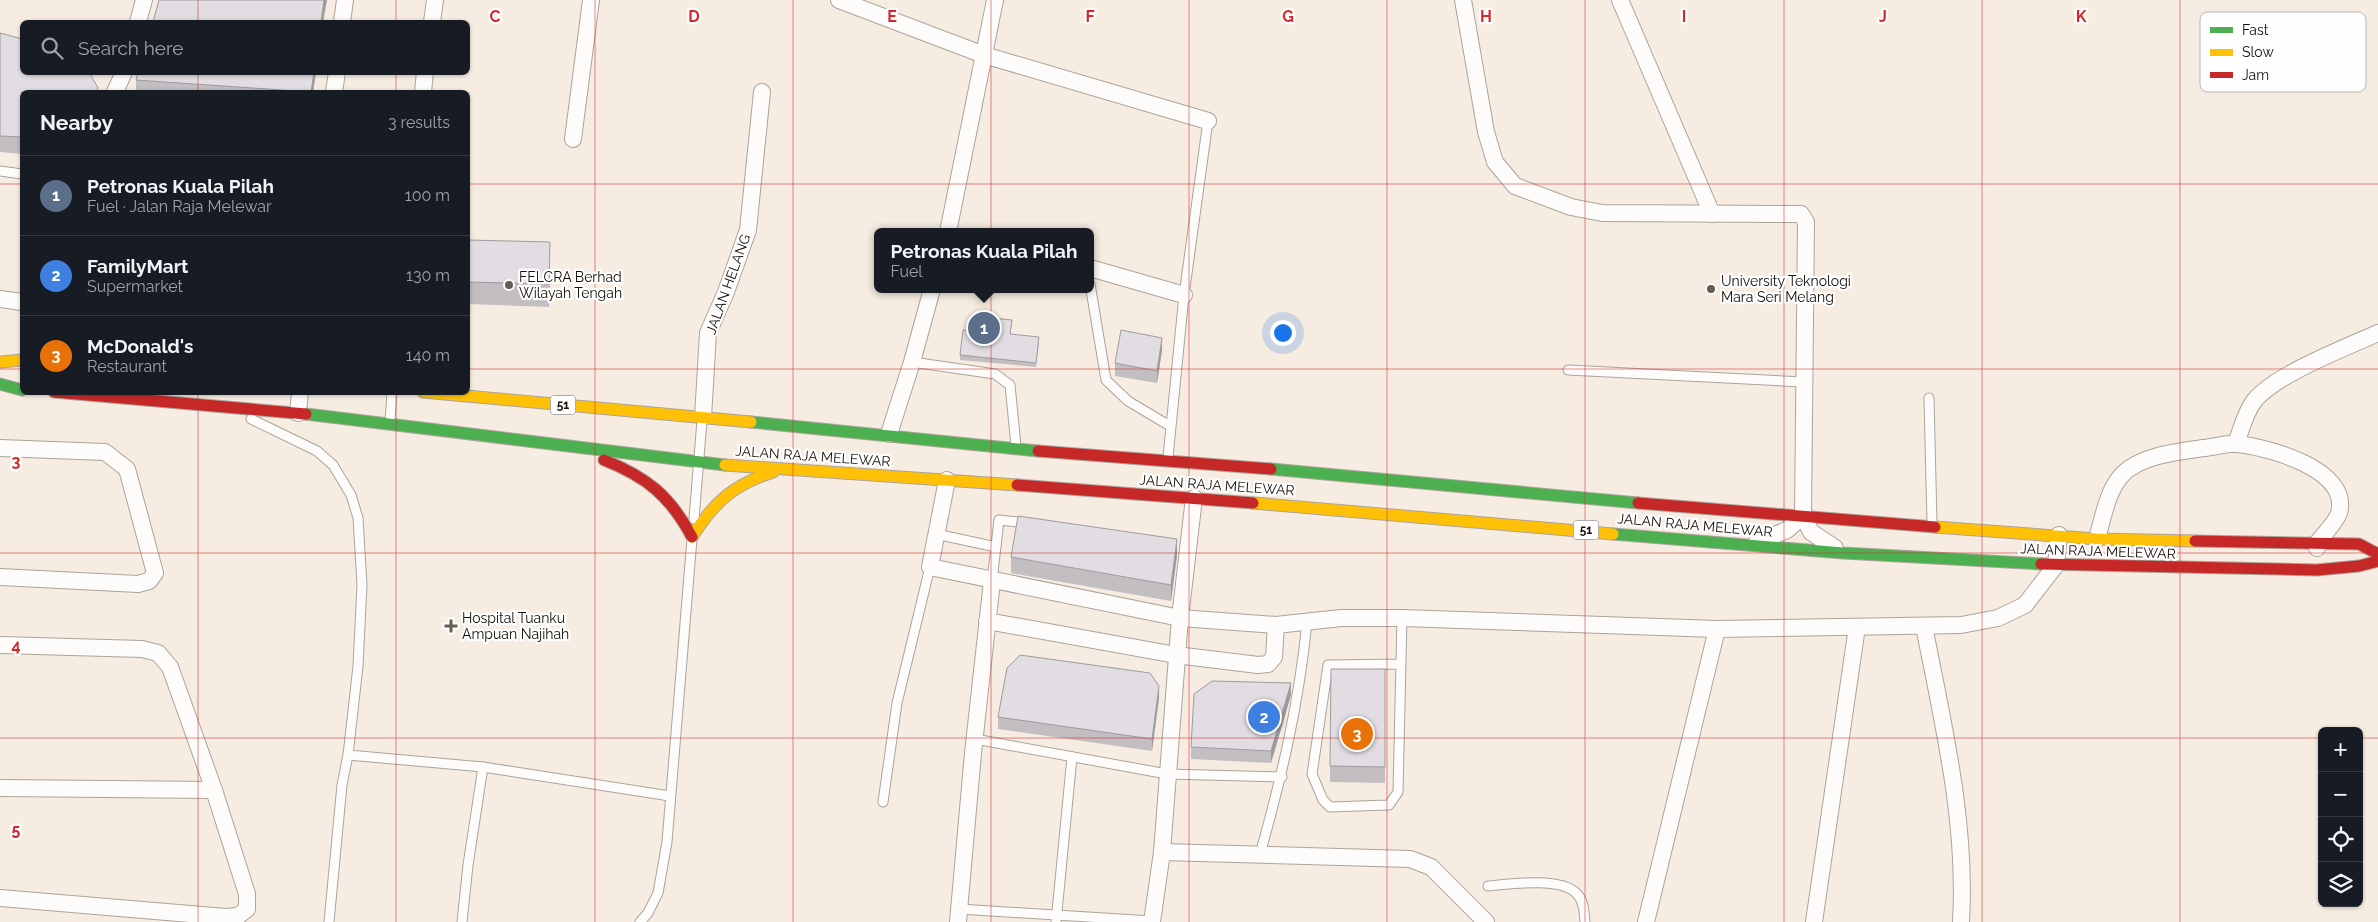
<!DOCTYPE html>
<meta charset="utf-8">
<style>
body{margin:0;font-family:Raleway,sans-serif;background:#20242c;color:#f1f3f6}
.controls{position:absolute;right:15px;bottom:15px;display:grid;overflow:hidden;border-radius:8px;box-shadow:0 1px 4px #0004}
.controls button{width:45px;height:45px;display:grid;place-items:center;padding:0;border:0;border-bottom:1px solid #363941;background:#171b24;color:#f1f3f6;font:25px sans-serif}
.you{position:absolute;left:1282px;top:332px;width:18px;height:18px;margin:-12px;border:4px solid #fff;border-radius:50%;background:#1a73e8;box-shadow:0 0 0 8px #1a73e833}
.badge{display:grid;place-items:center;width:32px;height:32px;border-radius:50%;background:#b2b0ad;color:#fff;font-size:16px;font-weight:700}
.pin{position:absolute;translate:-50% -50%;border:2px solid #fff;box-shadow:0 1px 5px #0006}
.popup{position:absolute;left:874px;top:228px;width:220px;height:65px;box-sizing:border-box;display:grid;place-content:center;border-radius:8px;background:#171b24;filter:drop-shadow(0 1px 4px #0005);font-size:16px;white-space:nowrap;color:#9ea1a6}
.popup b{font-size:19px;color:#f1f3f6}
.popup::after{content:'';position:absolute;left:50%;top:100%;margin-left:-10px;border:10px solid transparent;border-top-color:#171b24}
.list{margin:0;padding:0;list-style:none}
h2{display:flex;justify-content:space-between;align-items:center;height:65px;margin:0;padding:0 20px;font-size:21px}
h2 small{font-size:16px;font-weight:400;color:#9ea1a6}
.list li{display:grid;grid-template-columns:32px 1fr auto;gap:15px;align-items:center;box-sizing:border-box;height:80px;padding:0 20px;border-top:1px solid #363941}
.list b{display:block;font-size:19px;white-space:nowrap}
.list p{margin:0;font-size:16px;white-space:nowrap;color:#9ea1a6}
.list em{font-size:16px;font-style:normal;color:#9ea1a6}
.icon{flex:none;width:28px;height:28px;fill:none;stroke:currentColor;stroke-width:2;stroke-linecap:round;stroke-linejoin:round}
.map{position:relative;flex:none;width:2378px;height:922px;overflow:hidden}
.search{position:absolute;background:#171b24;box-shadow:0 1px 4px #0004;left:20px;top:20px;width:450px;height:55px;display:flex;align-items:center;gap:12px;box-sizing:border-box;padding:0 18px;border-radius:8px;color:#9ea1a6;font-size:19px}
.panel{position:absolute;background:#171b24;box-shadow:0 1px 4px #0004;left:20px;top:90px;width:450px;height:305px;border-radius:8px}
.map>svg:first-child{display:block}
</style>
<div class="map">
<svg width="2378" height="922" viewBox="0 0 2378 922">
<rect width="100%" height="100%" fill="#f6ece1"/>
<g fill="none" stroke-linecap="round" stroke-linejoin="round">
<!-- lane casing -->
<g stroke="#aba49b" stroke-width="11">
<g id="lane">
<path d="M 0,171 L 22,174"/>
<path d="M 1090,284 L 1106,380 L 1128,401 L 1170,426"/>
<path d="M 912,362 L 995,374 L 1010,385 L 1016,446"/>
<path d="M 1568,370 L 1804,382"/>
<path d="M 1929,398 L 1932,523"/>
<path d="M 251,419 L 317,451 L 333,465 L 351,495 L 358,518 L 362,585 L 358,666 L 348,755 L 342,785 L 329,922"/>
<path d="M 390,422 L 392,392"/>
<path d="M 1168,457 L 1184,295 L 1208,121"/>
<path d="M 694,519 L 702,420"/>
<path d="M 936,534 L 996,547"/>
<path d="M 992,581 L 999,520 L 1027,523"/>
<path d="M 1401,664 L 1328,665 L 1312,774 L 1323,800 L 1330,807 L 1389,805 L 1398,792 L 1402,618"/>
<path d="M 975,739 L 1167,774 L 1282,777"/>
<path d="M 348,755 L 483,767 L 670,796"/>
<path d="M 883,802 L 897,703 L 930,567"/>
<path d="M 1260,854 C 1282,776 1299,703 1307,622"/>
<path d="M 1488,886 C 1509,884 1560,877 1576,893 C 1584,900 1584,912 1585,922"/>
<path d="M 959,909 L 1152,921"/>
<path d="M 462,922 L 468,865 L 483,767"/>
<path d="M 640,922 L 648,913 L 658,893 L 667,842 L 692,539"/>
<path d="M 1056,922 L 1072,757"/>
</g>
</g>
<!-- street casing -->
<g stroke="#aba49b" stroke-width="18">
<g id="street">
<path d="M 839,0 L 984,55 L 1208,121"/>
<path d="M 1463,0 L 1486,132 L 1495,162 L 1515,186 L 1571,207 L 1602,213 L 1801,214 L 1806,222 L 1803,516 L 1811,532 L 1835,548"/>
<path d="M 1620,0 L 1712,214"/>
<path d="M 138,22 L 144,0"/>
<path d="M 342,22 L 345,0"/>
<path d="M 432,22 L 435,0"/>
<path d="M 115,92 L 124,72"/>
<path d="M 334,92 L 337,72"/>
<path d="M 423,92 L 425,72"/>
<path d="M 573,139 L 591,0"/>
<path d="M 948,232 L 995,0"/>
<path d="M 1090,268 L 1184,295"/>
<path d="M 0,299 L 22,302"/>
<path d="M 298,413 L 300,392"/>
<path d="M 703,417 L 708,333 L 726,292 L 748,230 L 762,92"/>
<path d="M 889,434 L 912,362 L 932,289"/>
<path d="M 2236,444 C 2241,430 2245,413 2254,401 C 2276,374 2345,348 2378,333"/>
<path d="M 0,448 L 105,452 L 127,469 L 155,573 L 149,581 L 138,584 L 0,577"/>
<path d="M 947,480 L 930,567 L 1180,618 L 1276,625 L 1341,618 L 1402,618 L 1717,629 L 1961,625 L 1998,618 L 2025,605 L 2056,565 L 2059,535"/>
<path d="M 2097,539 C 2103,518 2107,492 2121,476 C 2140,454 2184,451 2211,447 C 2219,446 2229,443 2237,444 C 2267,447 2351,469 2339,513 C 2337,520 2323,536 2317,543 L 2317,548"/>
<path d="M 1757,542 L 1787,530 L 1803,516"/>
<path d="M 987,621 L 1176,655 L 1258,665 L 1268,664 L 1274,657 L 1276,625"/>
<path d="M 1924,626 C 1943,724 1967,822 1961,922"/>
<path d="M 0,645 L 142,649 L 158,653 L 170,667 L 214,790 L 247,894 L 247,909 L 238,916 L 226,917 L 0,898"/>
<path d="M 0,788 L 214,790"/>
<path d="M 1162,852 L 1410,859 L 1431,867 L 1486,922"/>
<path d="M 958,922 L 973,753 L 992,581"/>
<path d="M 1152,922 L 1162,852 L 1180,618 L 1194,498"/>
<path d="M 1646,922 L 1717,629"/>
<path d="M 1814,922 L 1857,627"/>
</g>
</g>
<!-- fast casing -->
<g stroke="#aba49b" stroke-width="13">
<g id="fast">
<path d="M 0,384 L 22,390"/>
<path d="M 306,414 L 725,465"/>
<path d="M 751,422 L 1038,451"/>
<path d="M 1271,469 L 1638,503"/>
<path d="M 1613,534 L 1843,553 L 2041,564"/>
</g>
</g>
<!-- slow casing -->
<g stroke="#aba49b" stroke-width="13">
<g id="slow">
<path d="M 0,362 L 22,360"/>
<path d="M 423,392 L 751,422"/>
<path d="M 725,465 L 1017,485"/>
<path d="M 1253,503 L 1613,534"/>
<path d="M 1935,527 L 2097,539 L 2195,541"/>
<path d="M 692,537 C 714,502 733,485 773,472"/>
</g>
</g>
<!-- jam casing -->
<g stroke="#aba49b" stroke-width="13">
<g id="jam">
<path d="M 54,392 L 306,414"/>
<path d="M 1038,451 L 1271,469"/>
<path d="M 604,460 C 647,477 670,496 692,537"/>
<path d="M 1017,485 L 1253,503"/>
<path d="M 1638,503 L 1935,527"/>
<path d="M 2195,541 L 2359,544 L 2378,554"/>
<path d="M 2041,564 L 2317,570 L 2359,566 L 2378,561"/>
</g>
</g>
<!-- lane -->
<use href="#lane" stroke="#fefcfa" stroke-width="9"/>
<!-- street -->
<use href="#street" stroke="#fefcfa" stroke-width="16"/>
<!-- fast -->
<use href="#fast" stroke="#4caf50" stroke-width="11"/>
<!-- slow -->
<use href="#slow" stroke="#ffc107" stroke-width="11"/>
<!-- jam -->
<use href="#jam" stroke="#c62828" stroke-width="11"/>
</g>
<!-- wall -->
<g fill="#c2bec2">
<path d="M 0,33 L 98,92 L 22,92 L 22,154 L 0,152 Z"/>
<path d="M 316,72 L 313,92 L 136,92 L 136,80 Z"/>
<path d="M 468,240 L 550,265 L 549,307 L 468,304 Z"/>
<path d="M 1012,324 L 1010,334 L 1039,342 L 1036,367 L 960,360 L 960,355 Z"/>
<path d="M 1162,350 L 1157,383 L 1115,376 L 1115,363 Z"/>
<path d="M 1177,555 L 1171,601 L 1011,573 L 1011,557 Z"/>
<path d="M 1385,669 L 1385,783 L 1330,782 L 1330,766 Z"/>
<path d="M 1291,695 L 1271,763 L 1191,759 L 1191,747 Z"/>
<path d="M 1159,698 L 1152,751 L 998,729 L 998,717 Z"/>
</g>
<!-- shaded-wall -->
<g fill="#9e9b9e">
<path d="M 324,0 L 327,0 L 323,22 L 321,22 Z"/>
<path d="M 314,72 L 316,72 L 313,92 L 311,92 Z"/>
<path d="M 550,242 L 550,265 L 549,307 L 549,284 Z"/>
<path d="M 1162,338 L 1162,350 L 1157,383 L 1157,371 Z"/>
<path d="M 1177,539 L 1177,555 L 1171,601 L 1171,585 Z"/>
<path d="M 1291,683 L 1291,695 L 1271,763 L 1271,751 Z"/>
<path d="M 1159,686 L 1159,698 L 1152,751 L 1152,739 Z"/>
</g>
<!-- building -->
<g fill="#e1dde2" stroke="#9e9b9e">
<path d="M 159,0 L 324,0 L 321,22 L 153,22 Z"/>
<path d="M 0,33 L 22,39 L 22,72 L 89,72 L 98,88 L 96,92 L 22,92 L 22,137 L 0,136 Z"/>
<path d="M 138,72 L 314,72 L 311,92 L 136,80 Z"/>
<path d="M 468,240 L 550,242 L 549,284 L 468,282 Z"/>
<path d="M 983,317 L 1012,320 L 1010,334 L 1039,337 L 1036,363 L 960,355 L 963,330 L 982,332 Z"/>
<path d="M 1121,330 L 1162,338 L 1157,371 L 1115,363 Z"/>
<path d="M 1018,516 L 1177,539 L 1171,585 L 1011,557 Z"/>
<path d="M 1020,655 L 1150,673 L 1159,686 L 1152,739 L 998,717 L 1007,668 Z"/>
<path d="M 1331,669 L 1385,669 L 1385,767 L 1330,766 Z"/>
<path d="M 1212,681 L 1291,683 L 1271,751 L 1191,747 L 1194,694 Z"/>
</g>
<!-- grid -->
<path fill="none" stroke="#d62828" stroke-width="1" stroke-opacity="0.55" d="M 198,0 L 198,22M 396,0 L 396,22M 595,0 L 595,922M 793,0 L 793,922M 991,0 L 991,922M 1189,0 L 1189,922M 1387,0 L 1387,922M 1585,0 L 1585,922M 1784,0 L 1784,922M 1982,0 L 1982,922M 2180,0 L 2180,922M 198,72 L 198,92M 396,72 L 396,92M 0,184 L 22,184M 468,184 L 2378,184M 0,369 L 22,369M 468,369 L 2378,369M 198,392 L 198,922M 396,392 L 396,922M 0,553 L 2378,553M 0,738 L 2322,738M 2359,738 L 2378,738"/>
<!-- markers -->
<g fill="#645d54" stroke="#fefefe" stroke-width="2">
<circle cx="509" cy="285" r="5"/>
<circle cx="1711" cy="289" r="5"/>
<path d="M448.5 618.5h5v5h5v5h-5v5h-5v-5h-5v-5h5z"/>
</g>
<g text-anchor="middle" stroke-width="4.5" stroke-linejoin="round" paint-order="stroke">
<!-- shield labels -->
<g fill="#fefefe" stroke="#5b5752" stroke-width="1">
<rect x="550.5" y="395.5" width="25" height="19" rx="4"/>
<rect x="1573.5" y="520.5" width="25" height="19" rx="4"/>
</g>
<g font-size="12" font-weight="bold" fill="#151008">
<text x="563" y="409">51</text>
<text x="1586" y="534">51</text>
</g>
<!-- poi labels -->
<g font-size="14" fill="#151008" stroke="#fefefe" text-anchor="start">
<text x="519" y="282">FELCRA Berhad<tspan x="519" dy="16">Wilayah Tengah</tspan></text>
<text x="1721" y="286">University Teknologi<tspan x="1721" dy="16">Mara Seri Melang</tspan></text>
<text x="462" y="623">Hospital Tuanku<tspan x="462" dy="16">Ampuan Najihah</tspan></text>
</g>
<!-- street labels -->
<g font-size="14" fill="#151008" stroke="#fefefe">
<text transform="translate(728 284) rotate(-70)" y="5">JALAN HELANG</text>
<text transform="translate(813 456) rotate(4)" y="5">JALAN RAJA MELEWAR</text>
<text transform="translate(1217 485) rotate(4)" y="5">JALAN RAJA MELEWAR</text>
<text transform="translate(1695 525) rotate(5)" y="5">JALAN RAJA MELEWAR</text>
<text transform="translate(2098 551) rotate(2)" y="5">JALAN RAJA MELEWAR</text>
</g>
</g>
<!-- legend -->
<rect x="2200" y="12" width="166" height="80" rx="8" fill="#fefefe" stroke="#b8b7b4" stroke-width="1"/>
<rect x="2210" y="27" width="23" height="6" fill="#4caf50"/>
<rect x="2210" y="49" width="23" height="7" fill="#ffc107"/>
<rect x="2210" y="72" width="23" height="6" fill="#c62828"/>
<g font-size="14" fill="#151008">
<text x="2242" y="35">Fast</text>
<text x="2242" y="57">Slow</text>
<text x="2242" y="80">Jam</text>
</g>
<g font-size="16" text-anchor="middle" font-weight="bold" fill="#d62828" stroke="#fefefe" stroke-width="4.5" stroke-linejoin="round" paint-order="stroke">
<text x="495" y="22">C</text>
<text x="694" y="22">D</text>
<text x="892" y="22">E</text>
<text x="1090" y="22">F</text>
<text x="1288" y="22">G</text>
<text x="1486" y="22">H</text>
<text x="1684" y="22">I</text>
<text x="1883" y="22">J</text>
<text x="2081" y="22">K</text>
<text x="16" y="467">3</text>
<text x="16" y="651">4</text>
<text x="16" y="835">5</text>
</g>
</svg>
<div class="controls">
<button>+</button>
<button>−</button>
<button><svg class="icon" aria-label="locate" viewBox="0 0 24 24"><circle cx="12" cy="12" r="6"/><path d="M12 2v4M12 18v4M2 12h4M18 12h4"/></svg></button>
<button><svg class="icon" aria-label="layers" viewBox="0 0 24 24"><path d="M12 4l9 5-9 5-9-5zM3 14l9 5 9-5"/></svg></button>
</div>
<div class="you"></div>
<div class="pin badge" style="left:984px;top:328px;background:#5c6f8a">1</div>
<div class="popup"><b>Petronas Kuala Pilah</b>Fuel</div>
<div class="pin badge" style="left:1264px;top:717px;background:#3f7fe0">2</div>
<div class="pin badge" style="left:1357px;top:734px;background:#e8710a">3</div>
<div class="search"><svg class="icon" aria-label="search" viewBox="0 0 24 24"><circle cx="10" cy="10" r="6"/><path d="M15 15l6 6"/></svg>Search here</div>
<section class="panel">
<h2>Nearby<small>3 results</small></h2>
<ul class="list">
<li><span class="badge" style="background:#5c6f8a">1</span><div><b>Petronas Kuala Pilah</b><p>Fuel · Jalan Raja Melewar</p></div><em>100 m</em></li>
<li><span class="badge" style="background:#3f7fe0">2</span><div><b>FamilyMart</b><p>Supermarket</p></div><em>130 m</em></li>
<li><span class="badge" style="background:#e8710a">3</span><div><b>McDonald's</b><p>Restaurant</p></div><em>140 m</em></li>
</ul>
</section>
</div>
